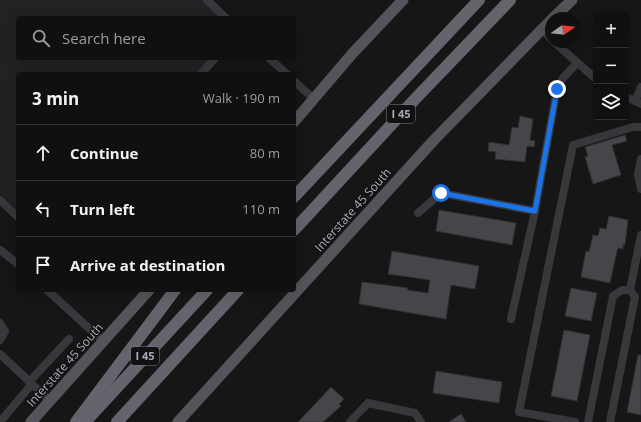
<!DOCTYPE html>
<meta charset="utf-8">
<style>
body{margin:0;font-family:"Open Sans",sans-serif;background:#1e1e1f;color:#f1f3f6}
.controls{position:absolute;right:12px;top:12px;display:grid;overflow:hidden;border-radius:4px;box-shadow:0 4px 16px #0002}
.controls button{width:36px;height:36px;display:grid;place-items:center;padding:0;border:0;border-bottom:1px solid #303031;background:#101011;color:#f1f3f6;font:20px sans-serif}
.compass{position:absolute;left:545px;top:12px;width:36px;height:36px;border-radius:50%;background:#101011;box-shadow:0 4px 16px #0002;rotate:76deg}
.stop{position:absolute;width:12px;height:12px;margin:-9px;border:3px solid #1a73e8;border-radius:50%;background:#fff}
.stop.end{background:#1a73e8;border-color:#fff;box-shadow:0 1px 4px #0008}
.list{margin:0;padding:0;list-style:none}
h2{display:flex;justify-content:space-between;align-items:center;height:52px;margin:0;padding:0 16px;font-size:17px}
h2 small{font-size:13px;font-weight:400;color:#9c9d9f}
.list li{display:grid;grid-template-columns:26px 1fr auto;gap:12px;align-items:center;box-sizing:border-box;height:56px;padding:0 16px;border-top:1px solid #303031}
.list b{display:block;font-size:15px;white-space:nowrap}
.list em{font-size:13px;font-style:normal;color:#9c9d9f}
.icon{flex:none;width:22px;height:22px;fill:none;stroke:currentColor;stroke-width:2;stroke-linecap:round;stroke-linejoin:round}
.map{position:relative;flex:none;width:641px;height:422px;overflow:hidden}
.search{position:absolute;background:#101011;box-shadow:0 4px 16px #0002;left:16px;top:16px;width:280px;height:44px;display:flex;align-items:center;gap:10px;box-sizing:border-box;padding:0 14px;border-radius:4px;color:#9c9d9f;font-size:15px}
.panel{position:absolute;background:#101011;box-shadow:0 4px 16px #0002;left:16px;top:72px;width:280px;height:220px;border-radius:4px}
.map>svg:first-child{display:block}
</style>
<div class="map">
<svg width="641" height="422" viewBox="0 0 641 422">
<rect width="100%" height="100%" fill="#161617"/>
<!-- built -->
<path fill="#222224" d="M 0,0 L 202,0 L 221,18 L 18,18 L 18,58 L 212,58 L 197,74 L 18,74 L 18,210 L 0,194 Z"/>
<!-- building -->
<g fill="#45464a" stroke="#303033">
<path d="M 520,116 L 533,119 L 530,140 L 535,141 L 534,147 L 527,146 L 525,162 L 495,159 L 496,152 L 488,151 L 489,142 L 509,145 L 512,127 L 518,128 Z"/>
<path d="M 625,135 L 627,141 L 612,145 L 621,175 L 593,184 L 585,157 L 588,156 L 585,147 Z"/>
<path d="M 439,210 L 516,223 L 512,245 L 436,231 Z"/>
<path d="M 609,216 L 628,220 L 625,245 L 623,244 L 623,249 L 618,248 L 617,251 L 610,283 L 581,277 L 586,251 L 589,252 L 593,235 L 598,236 L 600,228 L 606,229 Z"/>
<path d="M 392,251 L 479,266 L 475,289 L 451,285 L 446,319 L 359,304 L 362,282 L 408,288 L 407,290 L 428,293 L 430,280 L 388,274 Z"/>
<path d="M 571,288 L 597,293 L 591,321 L 565,316 Z"/>
<path d="M 564,330 L 590,335 L 577,401 L 551,396 Z"/>
<path d="M 638,355 L 641,355 L 641,415 L 627,412 Z"/>
<path d="M 436,371 L 502,382 L 499,403 L 433,393 Z"/>
<path d="M 331,387 L 344,399 L 339,404 L 341,406 L 323,422 L 298,422 Z"/>
<path d="M 461,414 L 466,422 L 449,422 Z"/>
</g>
<g fill="none" stroke-linecap="round" stroke-linejoin="round">
<!-- minor -->
<g stroke="#37383c" stroke-width="8">
<path d="M 207,0 L 226,18"/>
<path d="M 542,29 L 551,39"/>
<path d="M 554,42 L 596,79"/>
<path d="M 269,58 L 287,74"/>
<path d="M 201,74 L 215,58"/>
<path d="M 294,81 L 314,99"/>
<path d="M 626,97 L 641,104"/>
<path d="M 635,101 L 641,87"/>
<path d="M 641,159 L 638,174 L 641,189"/>
<path d="M 0,200 L 18,217"/>
<path d="M 418,213 L 441,193 L 535,211"/>
<path d="M 0,250 L 18,264"/>
<path d="M 47,290 L 104,342"/>
<path d="M 630,290 L 641,235"/>
<path d="M 511,319 L 535,211 L 557,89 L 563,78 L 577,63"/>
<path d="M 0,323 L 5,331 L 0,340"/>
<path d="M 0,354 L 50,401"/>
<path d="M 29,382 L 69,339"/>
<path d="M 0,422 L 32,384"/>
<path d="M 350,422 L 368,403 L 415,413 L 421,422"/>
<path d="M 575,422 L 519,412 L 573,145 L 633,127 L 641,127"/>
<path d="M 588,422 L 613,296 L 622,290 L 630,290 L 635,297 L 610,422"/>
</g>
<!-- major -->
<g stroke="#53555a" stroke-width="11">
<path d="M 553,18 L 572,0"/>
<path d="M 294,122 L 352,54 L 403,0"/>
<path d="M 31,422 L 149,290"/>
<path d="M 178,422 L 434,140 L 551,20"/>
</g>
<!-- highway -->
<g stroke="#64656c" stroke-width="12">
<path d="M 294,197 L 479,0"/>
<path d="M 294,230 L 417,97 L 510,0"/>
<path d="M 76,422 L 175,290"/>
<path d="M 85,422 L 207,290"/>
<path d="M 117,422 L 238,290"/>
</g>
</g>
<g fill="none" stroke-linecap="round" stroke-linejoin="round">
<!-- route -->
<path stroke="#1a73e8" stroke-width="5" d="M 441,193 L 535,211 L 557,89"/>
</g>
<g text-anchor="middle" stroke-width="3" stroke-linejoin="round" paint-order="stroke">
<!-- shield labels -->
<g fill="#111112" stroke="#7b7e85" stroke-width="1">
<rect x="387" y="105" width="28" height="18" rx="3"/>
<rect x="131" y="347" width="28" height="18" rx="3"/>
</g>
<g font-size="11" font-weight="bold" fill="#a9acb6">
<text x="401" y="118">I 45</text>
<text x="145" y="360">I 45</text>
</g>
<!-- street labels -->
<g font-size="12" fill="#a9acb6" stroke="#111112">
<text transform="translate(353 210) rotate(-48)" y="4">Interstate 45 South</text>
<text transform="translate(65 365) rotate(-48)" y="4">Interstate 45 South</text>
</g>
</g>
</svg>
<div class="controls">
<button>+</button>
<button>−</button>
<button><svg class="icon" aria-label="layers" viewBox="0 0 24 24"><path d="M12 4l9 5-9 5-9-5zM3 14l9 5 9-5"/></svg></button>
</div>
<svg class="compass" viewBox="-18 -18 36 36"><path d="M0-13l5 13h-10z" fill="#e53935"/><path d="M0 13l5-13h-10z" fill="#9c9d9f"/></svg>
<div class="stop" style="left:441px;top:193px"></div>
<div class="stop end" style="left:557px;top:89px"></div>
<div class="search"><svg class="icon" aria-label="search" viewBox="0 0 24 24"><circle cx="10" cy="10" r="6"/><path d="M15 15l6 6"/></svg>Search here</div>
<section class="panel">
<h2>3 min<small>Walk · 190 m</small></h2>
<ul class="list">
<li><svg class="icon" aria-label="ahead" viewBox="0 0 24 24"><path d="M12 20V5M6 11l6-6 6 6"/></svg><div><b>Continue</b></div><em>80 m</em></li>
<li><svg class="icon" aria-label="left" viewBox="0 0 24 24"><path d="M17 20v-9H6M10 6l-5 5 5 5"/></svg><div><b>Turn left</b></div><em>110 m</em></li>
<li><svg class="icon" aria-label="arrive" viewBox="0 0 24 24"><path d="M6 21V4h12l-3 4 3 4H6"/></svg><div><b>Arrive at destination</b></div></li>
</ul>
</section>
</div>
